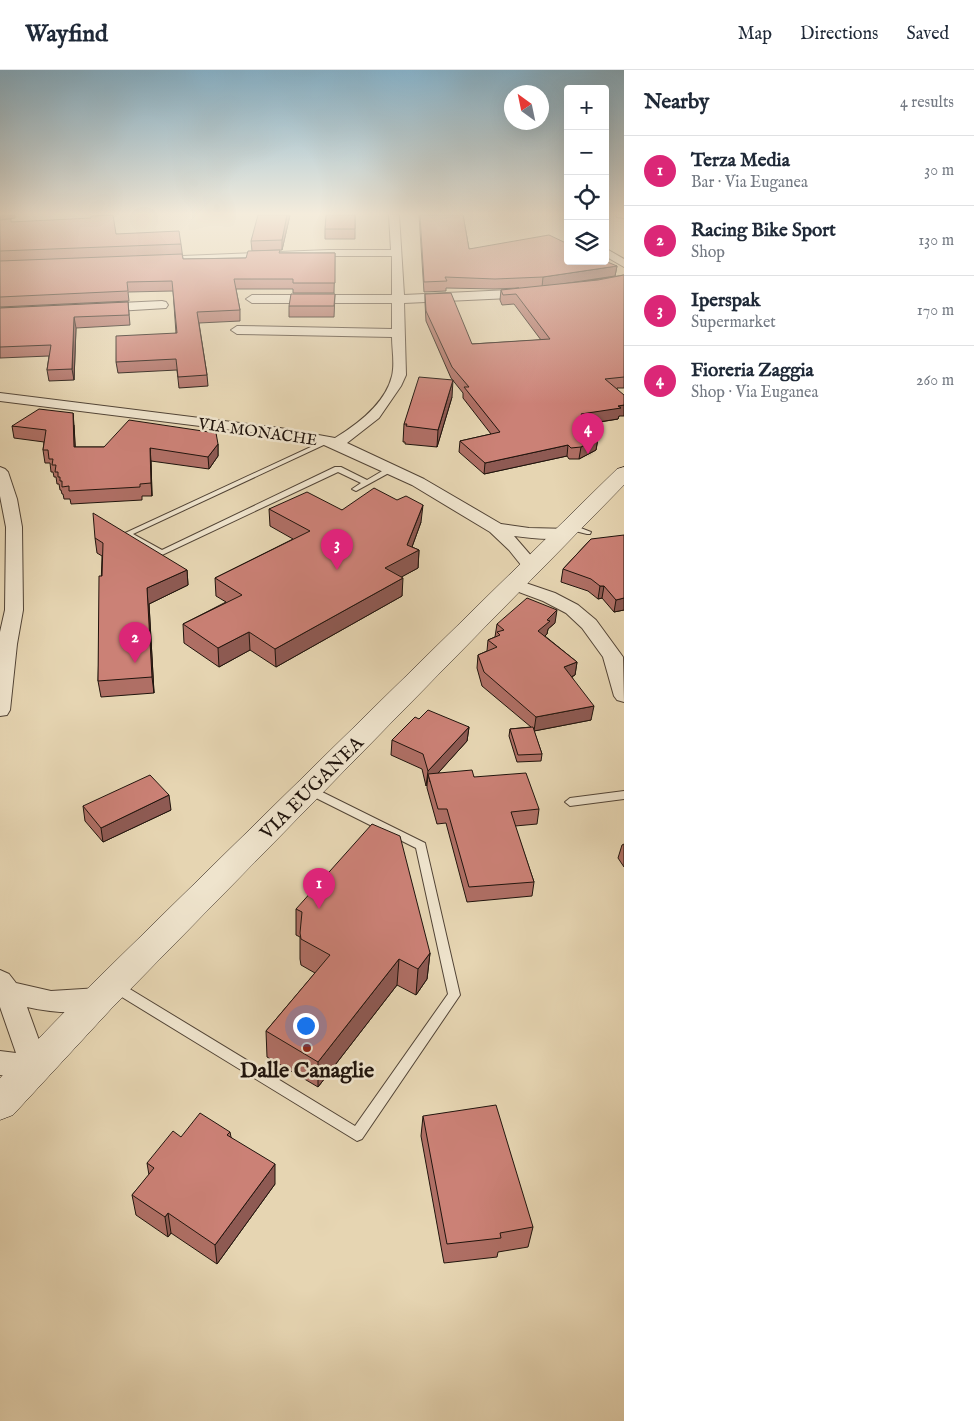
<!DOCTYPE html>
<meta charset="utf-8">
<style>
body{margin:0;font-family:"IM FELL English",serif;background:#f6f6f7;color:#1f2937}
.controls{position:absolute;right:15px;top:15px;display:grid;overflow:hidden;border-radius:5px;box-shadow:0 5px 20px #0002}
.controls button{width:45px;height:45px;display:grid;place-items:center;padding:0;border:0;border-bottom:1px solid #e0e1e3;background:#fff;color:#1f2937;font:25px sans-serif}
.compass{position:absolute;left:504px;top:15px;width:45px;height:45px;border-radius:50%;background:#fff;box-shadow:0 5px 20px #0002;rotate:327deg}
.you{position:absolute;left:305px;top:955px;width:18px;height:18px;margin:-12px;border:4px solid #fff;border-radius:50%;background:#1a73e8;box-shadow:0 0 0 8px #1a73e833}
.badge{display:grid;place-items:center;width:32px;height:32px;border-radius:50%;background:#db2777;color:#fff;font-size:16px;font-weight:700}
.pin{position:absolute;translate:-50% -41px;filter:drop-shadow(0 1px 2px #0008)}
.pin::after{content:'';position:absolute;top:26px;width:18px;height:15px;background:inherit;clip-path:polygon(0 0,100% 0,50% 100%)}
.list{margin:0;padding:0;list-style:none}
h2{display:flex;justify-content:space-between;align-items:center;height:65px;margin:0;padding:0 20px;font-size:21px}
h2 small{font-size:16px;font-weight:400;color:#747a83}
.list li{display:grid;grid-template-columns:32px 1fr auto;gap:15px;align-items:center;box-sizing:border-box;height:70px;padding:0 20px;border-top:1px solid #e0e1e3}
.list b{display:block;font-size:19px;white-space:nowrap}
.list p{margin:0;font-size:16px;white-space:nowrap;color:#747a83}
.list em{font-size:16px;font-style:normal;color:#747a83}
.icon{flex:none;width:28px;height:28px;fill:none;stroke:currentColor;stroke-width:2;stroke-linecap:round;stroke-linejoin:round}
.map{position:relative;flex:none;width:624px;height:1351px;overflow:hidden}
header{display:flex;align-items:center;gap:30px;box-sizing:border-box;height:70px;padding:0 25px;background:#fff;border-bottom:1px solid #e0e1e3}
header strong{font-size:24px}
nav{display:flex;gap:28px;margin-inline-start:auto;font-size:18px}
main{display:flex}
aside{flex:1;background:#fff}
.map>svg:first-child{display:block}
</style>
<header>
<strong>Wayfind</strong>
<nav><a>Map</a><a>Directions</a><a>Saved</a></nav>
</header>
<main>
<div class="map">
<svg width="624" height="1351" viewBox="0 0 624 1351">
<rect width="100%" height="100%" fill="#e6d5b2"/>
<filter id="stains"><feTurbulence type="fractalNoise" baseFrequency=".004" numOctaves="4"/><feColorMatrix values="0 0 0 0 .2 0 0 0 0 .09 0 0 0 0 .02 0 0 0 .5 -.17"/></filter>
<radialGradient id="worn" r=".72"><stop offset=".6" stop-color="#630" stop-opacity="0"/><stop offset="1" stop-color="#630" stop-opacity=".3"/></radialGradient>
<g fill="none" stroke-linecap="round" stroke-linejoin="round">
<!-- lane casing -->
<g stroke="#524436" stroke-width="2">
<g id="lane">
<path d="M 328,369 L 330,370 L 330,372 L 133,464 L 162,480 L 335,397 L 341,397 L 367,410 L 389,397 L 396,399 L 356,421 L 352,419 L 361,413 L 338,402 L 162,485 L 123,464 Z"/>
<path d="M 567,455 L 573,455 L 591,462 L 590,464 L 587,464 L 567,459 Z"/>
<path d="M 310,716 L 425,773 L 460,925 L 362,1069 L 357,1071 L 112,921 L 110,917 L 112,913 L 116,912 L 120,913 L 355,1056 L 448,924 L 416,778 L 306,723 L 305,720 Z"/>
<path d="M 624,721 L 624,729 L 570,736 L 565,732 L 570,728 Z"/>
</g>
</g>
<!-- street casing -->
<g stroke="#524436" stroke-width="2">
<g id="street">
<path d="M 389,145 L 399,145 L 404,225 L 530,219 L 536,223 L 530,227 L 404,233 L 406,305 L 401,316 L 379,348 L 347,373 L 424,409 L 501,454 L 529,458 L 570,459 L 572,463 L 570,467 C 553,471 531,468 514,466 L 540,496 L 537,500 L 531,501 L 525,500 L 509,480 L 490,462 L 412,415 L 324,375 L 280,366 L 0,331 L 0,323 L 280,358 L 335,368 C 358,354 385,334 392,306 C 395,294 392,279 392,267 L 237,264 L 231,260 L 237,256 L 392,259 L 392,233 L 252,233 L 246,229 L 252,225 L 392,225 L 392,186 L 329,186 L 158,193 L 152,190 L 158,187 L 329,180 L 391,180 Z"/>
<path d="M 616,145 L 624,145 L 624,148 L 617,147 Z"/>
<path d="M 605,178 L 624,189 L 624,197 L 605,186 Z"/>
<path d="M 162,231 L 166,232 L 168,235 L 166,238 L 100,242 L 94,238 L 100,234 Z"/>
<path d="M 0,397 L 5,399 L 8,402 L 17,429 L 22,457 L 23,540 L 17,574 L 10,640 L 7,645 L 0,646 L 0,562 L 5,540 L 6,457 L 0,426 Z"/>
<path d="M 514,509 L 555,523 L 578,535 L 596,550 L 623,587 L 624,632 L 617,630 L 614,626 L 603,587 L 582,558 L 566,543 L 543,531 L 508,518 L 505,514 L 508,510 Z"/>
<path d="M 0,900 L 9,904 L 16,913 L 51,921 L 99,918 L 108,921 L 112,929 L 108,937 C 83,945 53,943 27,937 L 49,998 L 45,1007 L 35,1010 L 0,1005 L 0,981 L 16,983 L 0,937 Z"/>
</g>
</g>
<!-- secondary casing -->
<g stroke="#20140d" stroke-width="1">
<path id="secondary" d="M 624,397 L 624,415 L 111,939 L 13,1045 L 0,1050 L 0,1008 L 87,919 L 617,399 Z"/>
</g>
<!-- lane -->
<use href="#lane" fill="#efe4cd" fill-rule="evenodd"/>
<!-- street -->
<use href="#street" fill="#efe4cd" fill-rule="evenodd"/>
<!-- secondary -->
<use href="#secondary" fill="#efe4cd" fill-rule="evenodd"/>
</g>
<!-- wall -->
<g fill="#af6f65" stroke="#20140d">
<path d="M 290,145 L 282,180 L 252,181 L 251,171 Z"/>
<path d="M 355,145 L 355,169 L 325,169 L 325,159 Z"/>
<path d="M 419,145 L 463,145 L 469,179 L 617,196 L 615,206 L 579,212 L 624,205 L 624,318 L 617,318 L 619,346 L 618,349 L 588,354 L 598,368 L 596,380 L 579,389 L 569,389 L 567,386 L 484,404 L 459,382 L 460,371 L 491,364 L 463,328 L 463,323 L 451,308 L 426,251 L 425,233 L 425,224 L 472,274 L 541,270 L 514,234 L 502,235 L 500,230 L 501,220 L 519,218 L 494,219 L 446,218 L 446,221 L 424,222 Z"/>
<path d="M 0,150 L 12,152 L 116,164 L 181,174 L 183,189 L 246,188 L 280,183 L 335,183 L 334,223 L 293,223 L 293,219 L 236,219 L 240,240 L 240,251 L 199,253 L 207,305 L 208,316 L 179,318 L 177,300 L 118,303 L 116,292 L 176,263 L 173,221 L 128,222 L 129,231 L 0,237 Z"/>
<path d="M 335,224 L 334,247 L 289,247 L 289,236 Z"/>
<path d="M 128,232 L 130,255 L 76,258 L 74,310 L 49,311 L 47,300 L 49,286 L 0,288 L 0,238 Z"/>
<path d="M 452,327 L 437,377 L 405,374 L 405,372 L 403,372 L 404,354 Z"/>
<path d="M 74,355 L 75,377 L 104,377 L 218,374 L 218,386 L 209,399 L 151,391 L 152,426 L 142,426 L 142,430 L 71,434 L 70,429 L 64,429 L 63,424 L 62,424 L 61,420 L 60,420 L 59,414 L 57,414 L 56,407 L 54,407 L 53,402 L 51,402 L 50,393 L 45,393 L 43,380 L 44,372 L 14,368 L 12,356 Z"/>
<path d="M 269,439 L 342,440 L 421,452 L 412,477 L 419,480 L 418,498 L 401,507 L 402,526 L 276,597 L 250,580 L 219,597 L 184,573 L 183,554 L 226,532 L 216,526 L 215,508 L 293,469 L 270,456 Z"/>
<path d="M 95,468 L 187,500 L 188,515 L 149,534 L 154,623 L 101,627 L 98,611 L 102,486 L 97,483 Z"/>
<path d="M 591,469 L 624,540 L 614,542 L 602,528 L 598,529 L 588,521 L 561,512 L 563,499 Z"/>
<path d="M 555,553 L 548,559 L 547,564 L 545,566 L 577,592 L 575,605 L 572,607 L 591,650 L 534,661 L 542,684 L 541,691 L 517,692 L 509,666 L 510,659 L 531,657 L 482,616 L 477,598 L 478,585 L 487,581 L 488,570 L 495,567 L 497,554 Z"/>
<path d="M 419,649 L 469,657 L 467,671 L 438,703 L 474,707 L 539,739 L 537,754 L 515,756 L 534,812 L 532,826 L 467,832 L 446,753 L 437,754 L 427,718 L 427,715 L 426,716 L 422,699 L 391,685 L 392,670 Z"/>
<path d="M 83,736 L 171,740 L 103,772 L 85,751 Z"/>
<path d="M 624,774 L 624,797 L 618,788 L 622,775 Z"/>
<path d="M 296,839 L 430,883 L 427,909 L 416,925 L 397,915 L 318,1017 L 267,987 L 266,961 L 315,903 L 301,895 L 300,889 L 300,867 L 296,865 Z"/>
<path d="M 423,1046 L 533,1157 L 528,1177 L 498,1182 L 497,1187 L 444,1193 L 421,1066 Z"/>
<path d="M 230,1062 L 231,1067 L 275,1114 L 217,1194 L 171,1163 L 168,1167 L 136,1145 L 132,1125 L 149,1105 L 147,1093 Z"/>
</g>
<!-- shaded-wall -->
<g fill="#8e5a53" stroke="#20140d">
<path d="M 0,145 L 15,145 L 15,148 L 0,150 Z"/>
<path d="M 287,145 L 290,145 L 282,180 L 282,170 Z"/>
<path d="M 617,196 L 615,206 L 542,217 L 543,207 Z"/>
<path d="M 74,247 L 76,258 L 74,310 L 72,299 Z"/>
<path d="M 453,310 L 452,327 L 437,377 L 438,360 Z"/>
<path d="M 624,335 L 624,346 L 619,346 L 618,349 L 579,355 L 581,344 Z"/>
<path d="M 73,343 L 74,355 L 76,389 L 74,377 Z"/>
<path d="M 598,368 L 596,380 L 579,389 L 581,377 Z"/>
<path d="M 218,374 L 218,386 L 209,399 L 208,387 Z"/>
<path d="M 568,375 L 567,386 L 484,404 L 485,393 Z"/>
<path d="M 150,378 L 151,391 L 152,426 L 151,413 Z"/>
<path d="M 423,435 L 421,452 L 409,485 L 419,480 L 418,498 L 385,516 L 385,498 L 407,475 Z"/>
<path d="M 187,500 L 188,515 L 149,534 L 154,623 L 152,607 L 147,518 Z"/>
<path d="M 403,508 L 402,526 L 276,597 L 275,579 Z"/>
<path d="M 600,516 L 604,516 L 602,528 L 598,529 Z"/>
<path d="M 624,528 L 624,540 L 614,542 L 616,530 Z"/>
<path d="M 557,540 L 555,553 L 548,559 L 547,564 L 536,574 L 538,561 L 547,550 Z"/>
<path d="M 249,562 L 250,580 L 219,597 L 218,578 Z"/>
<path d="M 577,592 L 575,605 L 562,611 L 564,597 Z"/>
<path d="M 594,636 L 591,650 L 534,661 L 536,647 Z"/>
<path d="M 469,657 L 467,671 L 430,712 L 428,704 L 427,715 L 426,716 L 428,701 Z"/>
<path d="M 169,725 L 171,740 L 103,772 L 101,758 Z"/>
<path d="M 430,883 L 427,909 L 416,925 L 418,899 Z"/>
<path d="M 399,889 L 397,915 L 318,1017 L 318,992 Z"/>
<path d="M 275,1094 L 275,1114 L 217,1194 L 215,1175 Z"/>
<path d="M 168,1143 L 171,1163 L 168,1167 L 165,1147 Z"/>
</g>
<!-- building -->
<g fill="#cb8176" stroke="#20140d">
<path d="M 113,145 L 116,164 L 179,161 L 181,174 L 0,181 L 0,150 L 11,149 L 11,152 L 91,148 L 91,146 Z"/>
<path d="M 258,145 L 287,145 L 282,170 L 251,171 Z"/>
<path d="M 326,145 L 355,145 L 355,159 L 325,159 Z"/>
<path d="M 420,145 L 463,145 L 469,179 L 549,165 L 568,174 L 568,191 L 605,191 L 617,196 L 543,207 L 495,209 L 445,207 L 447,211 L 424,212 Z"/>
<path d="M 280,180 L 279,183 L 335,183 L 335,213 L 293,213 L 293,209 L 234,209 L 240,240 L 197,242 L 207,305 L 178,307 L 176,289 L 116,292 L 116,266 L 177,263 L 172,211 L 127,212 L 128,221 L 0,227 L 0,191 L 182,184 L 183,189 L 246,188 L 248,181 Z"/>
<path d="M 624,205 L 624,307 L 605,309 L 624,325 L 624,335 L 618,336 L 621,338 L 581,344 L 598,368 L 581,377 L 571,378 L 568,375 L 485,393 L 460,371 L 500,362 L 464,317 L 469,317 L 452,297 L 426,241 L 425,224 L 451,223 L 472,274 L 550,269 L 516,224 L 503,225 L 501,220 L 598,210 Z"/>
<path d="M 291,224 L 335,224 L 334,236 L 289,236 Z"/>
<path d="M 128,232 L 129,245 L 74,247 L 72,299 L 47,300 L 51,275 L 0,277 L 0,238 Z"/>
<path d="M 419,307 L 453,310 L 438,360 L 406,356 L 407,354 L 404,354 Z"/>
<path d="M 39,339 L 73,343 L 74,377 L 104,377 L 129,350 L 216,363 L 218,374 L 208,387 L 150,378 L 151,413 L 140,414 L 140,417 L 69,421 L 69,416 L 62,417 L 62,411 L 60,411 L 60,407 L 58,407 L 58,402 L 55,402 L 56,395 L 52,395 L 53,389 L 49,389 L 48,380 L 43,380 L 46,360 L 12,356 Z"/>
<path d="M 374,418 L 397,430 L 406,426 L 423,435 L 407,475 L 419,480 L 385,498 L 403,508 L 275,579 L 249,562 L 218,578 L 183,554 L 242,525 L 215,508 L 310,461 L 269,439 L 307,422 L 342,440 Z"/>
<path d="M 93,443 L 187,500 L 147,518 L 152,607 L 98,611 L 99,506 L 102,506 L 103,473 L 95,468 Z"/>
<path d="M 624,465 L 624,528 L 616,530 L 604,516 L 600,516 L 591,509 L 563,499 L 591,469 Z"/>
<path d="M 527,528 L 557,540 L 547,550 L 550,551 L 538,561 L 577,592 L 564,597 L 594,636 L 536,647 L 484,602 L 478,585 L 497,577 L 488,570 L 500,565 L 497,562 L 504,560 L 497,554 Z"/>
<path d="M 428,640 L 469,657 L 428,701 L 423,684 L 392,670 L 415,647 L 419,649 Z"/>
<path d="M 533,657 L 542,684 L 518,685 L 510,659 Z"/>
<path d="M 472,700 L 474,707 L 526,703 L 539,739 L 511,742 L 534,812 L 469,817 L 447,739 L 438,739 L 428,704 Z"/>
<path d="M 150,705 L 169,725 L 101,758 L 83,736 Z"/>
<path d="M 372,754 L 400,766 L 430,883 L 418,899 L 399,889 L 318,992 L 266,961 L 330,885 L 301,869 L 300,863 L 302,842 L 296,839 Z"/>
<path d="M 496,1035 L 533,1157 L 500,1163 L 501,1168 L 447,1174 L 423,1046 Z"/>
<path d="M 200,1043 L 230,1062 L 227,1065 L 275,1094 L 215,1175 L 168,1143 L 165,1147 L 132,1125 L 154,1098 L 147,1093 L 173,1061 L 181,1067 Z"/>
</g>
<!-- sky -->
<linearGradient id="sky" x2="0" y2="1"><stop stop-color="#87b6d0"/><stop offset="0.43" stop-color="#f4ecdc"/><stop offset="1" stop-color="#f4ecdc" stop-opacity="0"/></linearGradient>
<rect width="624" height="334" fill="url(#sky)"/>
<!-- markers -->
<circle fill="#8f2418" stroke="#efe4cd" stroke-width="2" cx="307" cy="978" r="5"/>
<g text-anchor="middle" stroke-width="5" stroke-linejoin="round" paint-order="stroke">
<!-- far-street labels -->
<g font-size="16" fill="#20140d" stroke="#efe4cd">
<text transform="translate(258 361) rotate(8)" y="6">VIA MONACHE</text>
</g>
<!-- street labels -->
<g font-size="19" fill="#20140d" stroke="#efe4cd">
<text transform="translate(311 717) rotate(-45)" y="7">VIA EUGANEA</text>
</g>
<!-- near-poi labels -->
<g font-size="22" font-weight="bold" fill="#20140d" stroke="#efe4cd">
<text x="307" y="1007">Dalle Canaglie</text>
</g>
</g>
<rect width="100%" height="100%" filter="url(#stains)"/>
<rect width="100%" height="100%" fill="url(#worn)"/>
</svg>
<div class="controls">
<button>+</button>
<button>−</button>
<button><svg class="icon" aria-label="locate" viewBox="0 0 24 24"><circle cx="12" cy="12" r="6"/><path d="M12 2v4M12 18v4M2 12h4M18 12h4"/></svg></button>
<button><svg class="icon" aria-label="layers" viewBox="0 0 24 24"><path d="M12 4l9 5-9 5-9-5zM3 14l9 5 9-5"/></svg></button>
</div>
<svg class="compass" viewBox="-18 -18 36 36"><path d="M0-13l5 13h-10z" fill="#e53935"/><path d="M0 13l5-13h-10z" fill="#747a83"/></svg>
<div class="you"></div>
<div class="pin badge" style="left:319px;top:839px">1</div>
<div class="pin badge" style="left:135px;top:593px">2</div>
<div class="pin badge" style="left:337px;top:500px">3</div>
<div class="pin badge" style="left:588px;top:384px">4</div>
</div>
<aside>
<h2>Nearby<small>4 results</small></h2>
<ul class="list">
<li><span class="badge">1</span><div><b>Terza Media</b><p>Bar · Via Euganea</p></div><em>30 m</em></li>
<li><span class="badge">2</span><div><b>Racing Bike Sport</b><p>Shop</p></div><em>130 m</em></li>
<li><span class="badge">3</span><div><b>Iperspak</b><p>Supermarket</p></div><em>170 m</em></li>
<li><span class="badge">4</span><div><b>Fioreria Zaggia</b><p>Shop · Via Euganea</p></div><em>260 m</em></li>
</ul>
</aside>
</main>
